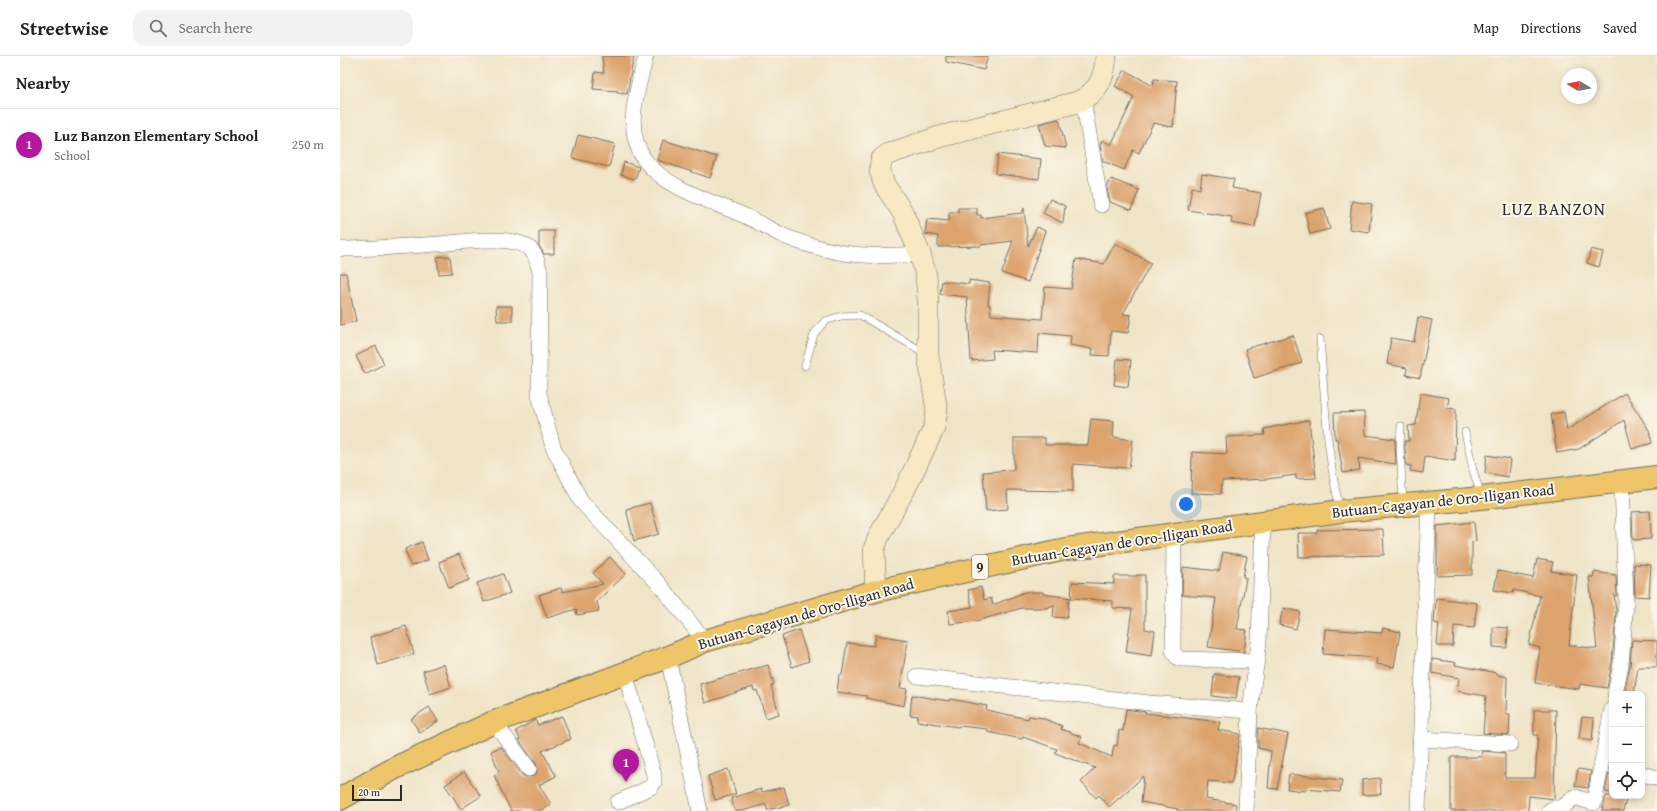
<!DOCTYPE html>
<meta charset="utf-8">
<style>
body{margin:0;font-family:"Gentium Book Plus",serif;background:#f2f2f2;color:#202124}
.controls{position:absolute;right:12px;bottom:12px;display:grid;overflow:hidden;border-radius:8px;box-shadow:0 2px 6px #0003}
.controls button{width:36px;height:36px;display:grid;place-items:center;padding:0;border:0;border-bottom:1px solid #e0e0e0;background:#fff;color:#202124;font:20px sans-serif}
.compass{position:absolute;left:1221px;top:12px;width:36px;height:36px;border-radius:50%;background:#fff;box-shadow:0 2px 6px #0003;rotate:280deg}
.scale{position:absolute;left:12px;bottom:10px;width:50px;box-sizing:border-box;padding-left:4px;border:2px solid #2b2b2b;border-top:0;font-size:11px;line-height:14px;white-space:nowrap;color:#2b2b2b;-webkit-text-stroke:3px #fbf7ec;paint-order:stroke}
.you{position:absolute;left:846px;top:448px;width:14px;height:14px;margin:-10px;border:3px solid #fff;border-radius:50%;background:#1a73e8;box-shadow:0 0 0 6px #1a73e833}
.badge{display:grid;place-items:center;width:26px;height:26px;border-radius:50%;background:#b5179e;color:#fff;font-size:13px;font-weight:700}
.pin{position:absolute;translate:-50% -33px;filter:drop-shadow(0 1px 2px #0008)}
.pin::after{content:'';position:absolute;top:21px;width:14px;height:12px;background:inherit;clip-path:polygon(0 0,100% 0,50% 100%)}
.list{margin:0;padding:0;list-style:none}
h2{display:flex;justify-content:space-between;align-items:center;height:52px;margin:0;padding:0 16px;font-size:17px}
h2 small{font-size:13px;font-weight:400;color:#757577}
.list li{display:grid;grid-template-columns:26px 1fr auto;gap:12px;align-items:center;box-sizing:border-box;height:72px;padding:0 16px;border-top:1px solid #e0e0e0}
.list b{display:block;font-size:15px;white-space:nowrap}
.list p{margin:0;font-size:13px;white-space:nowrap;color:#757577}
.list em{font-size:13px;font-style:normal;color:#757577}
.icon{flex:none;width:22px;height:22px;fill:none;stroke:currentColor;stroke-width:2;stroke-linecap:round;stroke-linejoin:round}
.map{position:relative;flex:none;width:1317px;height:755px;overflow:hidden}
header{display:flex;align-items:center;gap:24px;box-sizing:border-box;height:56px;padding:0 20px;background:#fff;border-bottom:1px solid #e0e0e0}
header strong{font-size:19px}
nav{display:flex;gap:22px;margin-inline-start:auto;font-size:14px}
.search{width:280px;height:36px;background:#f2f2f2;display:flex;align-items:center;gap:10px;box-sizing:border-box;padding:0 14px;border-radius:12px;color:#757577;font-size:15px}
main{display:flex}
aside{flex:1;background:#fff}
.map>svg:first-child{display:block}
</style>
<header>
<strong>Streetwise</strong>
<div class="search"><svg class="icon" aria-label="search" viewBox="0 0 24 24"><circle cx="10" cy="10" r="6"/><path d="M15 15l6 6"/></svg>Search here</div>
<nav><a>Map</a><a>Directions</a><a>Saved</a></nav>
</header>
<main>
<aside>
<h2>Nearby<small></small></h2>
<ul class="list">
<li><span class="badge">1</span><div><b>Luz Banzon Elementary School</b><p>School</p></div><em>250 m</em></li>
</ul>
</aside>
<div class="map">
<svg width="1317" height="755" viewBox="0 0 1317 755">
<rect width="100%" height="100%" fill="#fbf7ec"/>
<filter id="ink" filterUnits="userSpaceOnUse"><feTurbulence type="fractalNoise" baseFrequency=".025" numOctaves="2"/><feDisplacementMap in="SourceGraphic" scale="8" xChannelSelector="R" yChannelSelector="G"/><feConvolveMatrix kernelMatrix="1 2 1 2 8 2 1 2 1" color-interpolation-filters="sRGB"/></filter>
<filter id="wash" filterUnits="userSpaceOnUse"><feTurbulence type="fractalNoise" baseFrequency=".012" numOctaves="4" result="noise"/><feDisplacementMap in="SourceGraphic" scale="16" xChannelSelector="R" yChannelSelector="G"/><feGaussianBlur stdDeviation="0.9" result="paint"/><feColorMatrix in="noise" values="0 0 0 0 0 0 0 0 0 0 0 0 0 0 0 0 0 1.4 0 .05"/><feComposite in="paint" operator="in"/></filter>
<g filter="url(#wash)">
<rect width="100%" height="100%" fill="#efe4c6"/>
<g id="blocks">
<!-- building -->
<g fill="#dca36d">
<path d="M 262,0 L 294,0 L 287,38 L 277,37 L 278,35 L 253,33 L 255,16 L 264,17 Z"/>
<path d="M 606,0 L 648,0 L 644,14 L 606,6 Z"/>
<path d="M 785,14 L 813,30 L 814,23 L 837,25 L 833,71 L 813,67 L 799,97 L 793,94 L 784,114 L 763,105 L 760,89 L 762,84 L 771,89 L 794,41 L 775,30 Z"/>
<path d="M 719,63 L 726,92 L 705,90 L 699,68 Z"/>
<path d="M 238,79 L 275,88 L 269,111 L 232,102 Z"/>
<path d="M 323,84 L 377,101 L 370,122 L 317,104 Z"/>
<path d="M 658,98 L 701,103 L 699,123 L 656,118 Z"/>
<path d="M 284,106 L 299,111 L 295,123 L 281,119 Z"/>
<path d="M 862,118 L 894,123 L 892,132 L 921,137 L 915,171 L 891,167 L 892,161 L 848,154 L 852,131 L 860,133 Z"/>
<path d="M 771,123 L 799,134 L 791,154 L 770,146 L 767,132 Z"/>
<path d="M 710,143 L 725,150 L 723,167 L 703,157 Z"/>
<path d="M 1012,145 L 1032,148 L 1029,176 L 1009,173 Z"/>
<path d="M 618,152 L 637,152 L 637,159 L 641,159 L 641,162 L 682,157 L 684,152 L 688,190 L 697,171 L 705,175 L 688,226 L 662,217 L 673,185 L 641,189 L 641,190 L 598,191 L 598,180 L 585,178 L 587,163 L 609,165 L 609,156 L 618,156 Z"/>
<path d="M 984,152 L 990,173 L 970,178 L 965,157 Z"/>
<path d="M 199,175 L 214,175 L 214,198 L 204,198 L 199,190 Z"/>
<path d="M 775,187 L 811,207 L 783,258 L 791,259 L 788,277 L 771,275 L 769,300 L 752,299 L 753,293 L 730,289 L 731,280 L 699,277 L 698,297 L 652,294 L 653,303 L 631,305 L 627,241 L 600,238 L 602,225 L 629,228 L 629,224 L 650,227 L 648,249 L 650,249 L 651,259 L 702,263 L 705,231 L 731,233 L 736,203 L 764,208 Z"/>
<path d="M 1251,193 L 1263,196 L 1259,211 L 1247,207 Z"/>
<path d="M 110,200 L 112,217 L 99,218 L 97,201 Z"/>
<path d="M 0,217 L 6,217 L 16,265 L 0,269 Z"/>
<path d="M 156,250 L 172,250 L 172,265 L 157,265 Z"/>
<path d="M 1078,261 L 1092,264 L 1080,322 L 1066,319 L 1067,312 L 1047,308 L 1051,282 L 1074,286 Z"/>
<path d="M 953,279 L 962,307 L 914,322 L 905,293 Z"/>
<path d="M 36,290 L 44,308 L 25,318 L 16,300 Z"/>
<path d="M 777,303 L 791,304 L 788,331 L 774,329 Z"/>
<path d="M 1080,337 L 1109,342 L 1107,352 L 1116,353 L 1115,405 L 1085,400 L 1083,417 L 1070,415 L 1071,410 L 1066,409 L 1065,391 L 1065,385 L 1069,385 L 1068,370 L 1076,369 Z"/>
<path d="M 1285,337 L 1309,374 L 1312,387 L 1292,393 L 1284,364 L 1239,393 L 1217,397 L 1211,358 L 1224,356 L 1227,374 Z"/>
<path d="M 1024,356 L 1025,379 L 1055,383 L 1056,408 L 1018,402 L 1020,414 L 1003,417 L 997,383 L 995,383 L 994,357 Z"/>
<path d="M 751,363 L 774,365 L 773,381 L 793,384 L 789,412 L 733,408 L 733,435 L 667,434 L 668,453 L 646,455 L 643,416 L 674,414 L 674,382 L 705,382 L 705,389 L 748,389 Z"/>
<path d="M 969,364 L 976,422 L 956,423 L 956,419 L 927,423 L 882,425 L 881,438 L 851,437 L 852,396 L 887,398 L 886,381 L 925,379 L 924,373 Z"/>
<path d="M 1147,399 L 1170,403 L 1168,421 L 1145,417 Z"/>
<path d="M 310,447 L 319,478 L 294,485 L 286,453 Z"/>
<path d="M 1310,455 L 1311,483 L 1293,484 L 1292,456 Z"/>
<path d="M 1134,466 L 1136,485 L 1132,486 L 1132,519 L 1097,520 L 1097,470 Z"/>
<path d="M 1043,473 L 1044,499 L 959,501 L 958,477 L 977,477 L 977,474 Z"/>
<path d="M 82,486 L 88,504 L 71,510 L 65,493 Z"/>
<path d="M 883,496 L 907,500 L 903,521 L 906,522 L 897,573 L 907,574 L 904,596 L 868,591 L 876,542 L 842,539 L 843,511 L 879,515 Z"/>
<path d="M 119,498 L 129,524 L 109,532 L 99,506 Z"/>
<path d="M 270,501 L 286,518 L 257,545 L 259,555 L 237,559 L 236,553 L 207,562 L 199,539 L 221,532 L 222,536 L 263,528 L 253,517 Z"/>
<path d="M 1197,503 L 1213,506 L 1211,515 L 1237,519 L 1229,589 L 1257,593 L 1249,521 L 1253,521 L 1254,516 L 1276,519 L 1277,540 L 1274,539 L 1276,556 L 1272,607 L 1267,632 L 1240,628 L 1239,633 L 1195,627 L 1200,592 L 1189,589 L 1200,540 L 1174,534 L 1173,537 L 1154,534 L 1158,515 L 1193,522 Z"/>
<path d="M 1294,508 L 1311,509 L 1309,541 L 1295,540 Z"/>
<path d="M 163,518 L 170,537 L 144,546 L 137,527 Z"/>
<path d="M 797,519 L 805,519 L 805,573 L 815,575 L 812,600 L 786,596 L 792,553 L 773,552 L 773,545 L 731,542 L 729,543 L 727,562 L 713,561 L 714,549 L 706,552 L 682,552 L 636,565 L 610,568 L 608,555 L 632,551 L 628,534 L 641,531 L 644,544 L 651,542 L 653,549 L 685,536 L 703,536 L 703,538 L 731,542 L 732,526 L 774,528 L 774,520 L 797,520 Z"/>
<path d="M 1096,542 L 1137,547 L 1134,572 L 1114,570 L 1113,590 L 1097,590 L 1099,568 L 1094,567 Z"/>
<path d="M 943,552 L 960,556 L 956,573 L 939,569 Z"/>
<path d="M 66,570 L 74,598 L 38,609 L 30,581 Z"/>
<path d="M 1153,571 L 1168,572 L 1167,592 L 1153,591 Z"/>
<path d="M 1043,572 L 1060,576 L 1054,611 L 1036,608 L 1037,602 L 983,598 L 985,573 L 1042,577 Z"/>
<path d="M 459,574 L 469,605 L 452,611 L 442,580 Z"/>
<path d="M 536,579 L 568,584 L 560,632 L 567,633 L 564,650 L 526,642 L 527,640 L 497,636 L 499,619 L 502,619 L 507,587 L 534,590 Z"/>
<path d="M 1292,584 L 1317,585 L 1317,611 L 1298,611 L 1294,638 L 1284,638 L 1290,610 Z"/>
<path d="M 1092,603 L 1112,606 L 1116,607 L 1115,609 L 1157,617 L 1157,619 L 1167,621 L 1166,658 L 1170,658 L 1169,679 L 1143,677 L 1146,640 L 1117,635 L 1119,622 L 1092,617 Z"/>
<path d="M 104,608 L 111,631 L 90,638 L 83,615 Z"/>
<path d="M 428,609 L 434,629 L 431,630 L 439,658 L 426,662 L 417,634 L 414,635 L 413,631 L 365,647 L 360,628 Z"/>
<path d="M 874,618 L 899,621 L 896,643 L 872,640 Z"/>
<path d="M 572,639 L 609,645 L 610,643 L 647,650 L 646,654 L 688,663 L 689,660 L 702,662 L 722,670 L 721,673 L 742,681 L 739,687 L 772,701 L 774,689 L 777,690 L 779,674 L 783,675 L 786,653 L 805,656 L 805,657 L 880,666 L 878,674 L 900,678 L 894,716 L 891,727 L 868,725 L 866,743 L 896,748 L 895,755 L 837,755 L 838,753 L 801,746 L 804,720 L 769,751 L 759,739 L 756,742 L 741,726 L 755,712 L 715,697 L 717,693 L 683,681 L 682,683 L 648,676 L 648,673 L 619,670 L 618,671 L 577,665 L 578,660 L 570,659 Z"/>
<path d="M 89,651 L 98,665 L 80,677 L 71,663 Z"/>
<path d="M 1194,654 L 1216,654 L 1214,743 L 1189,740 L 1188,755 L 1111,755 L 1111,701 L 1141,701 L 1142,695 L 1165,697 L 1165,722 L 1195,722 L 1198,679 L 1194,679 Z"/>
<path d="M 222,660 L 231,683 L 202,695 L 216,720 L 199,729 L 211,748 L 200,755 L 171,755 L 154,719 L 159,716 L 151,695 L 161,691 L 182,719 L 186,721 L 194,720 L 197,716 L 196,708 L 179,684 L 180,683 L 176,675 L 195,664 L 198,669 Z"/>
<path d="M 1242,661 L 1254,662 L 1252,685 L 1239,683 Z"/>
<path d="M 918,672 L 948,678 L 937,733 L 928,732 L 931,695 L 918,692 Z"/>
<path d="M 388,713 L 396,738 L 375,744 L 368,720 Z"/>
<path d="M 1238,713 L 1251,715 L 1248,732 L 1235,730 Z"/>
<path d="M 124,716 L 141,740 L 121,753 L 105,729 Z"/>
<path d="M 949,718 L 1002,724 L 1000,736 L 965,733 L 965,735 L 947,733 Z"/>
<path d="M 1269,718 L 1272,719 L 1272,737 L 1265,736 Z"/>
<path d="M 1040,722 L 1041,738 L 1022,739 L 1022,724 Z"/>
<path d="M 444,731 L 449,749 L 427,754 L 426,748 L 403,755 L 395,755 L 391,742 L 421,733 L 422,736 Z"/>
<path d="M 1266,740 L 1287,740 L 1283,755 L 1262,755 Z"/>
</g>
</g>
</g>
<g filter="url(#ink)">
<use href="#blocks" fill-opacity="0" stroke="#706c61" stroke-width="1"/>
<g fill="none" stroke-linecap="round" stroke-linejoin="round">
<!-- lane casing -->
<g stroke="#706c61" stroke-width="8">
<g id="lane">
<path d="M 980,283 C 985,340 986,398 1000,453"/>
<path d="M 465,310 L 474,278 L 485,265 L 501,260 L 520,259 L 585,297"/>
<path d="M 1061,370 L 1060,391 L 1063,448"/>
<path d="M 1125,376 L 1133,414 L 1141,440"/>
</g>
</g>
<!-- street casing -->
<g stroke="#706c61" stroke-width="16">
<g id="street">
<path d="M 306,0 C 298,33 283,71 304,103 C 324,132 374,146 405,160 C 419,166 432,175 446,181 C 464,188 485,194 504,197 C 529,201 555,199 580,198"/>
<path d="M 743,43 L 761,149"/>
<path d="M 0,193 C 33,193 65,190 98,188 C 121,186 166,179 186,190 C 196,195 197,206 200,216 L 199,338 L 213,391 L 241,445 L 319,528 L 365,585"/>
<path d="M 834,478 L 833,595 L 836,600 L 840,603 L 918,605"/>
<path d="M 328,601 L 360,755"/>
<path d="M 577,620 L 809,647 L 910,655"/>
<path d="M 1275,638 L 1281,608 L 1286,547 L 1282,426"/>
<path d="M 154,666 L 189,713"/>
<path d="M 1080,683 L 1170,688"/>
<path d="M 1302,718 L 1317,722"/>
<path d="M 278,746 L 311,731 L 314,726 L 314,719 L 285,617"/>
<path d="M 906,755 L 910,655 L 919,586 L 923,465"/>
<path d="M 1078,755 L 1089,447"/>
<path d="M 1209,755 L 1212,753 L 1223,751 L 1235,741 L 1254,747 L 1272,653"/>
</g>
</g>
<!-- secondary casing -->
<g stroke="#706c61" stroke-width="22">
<path id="secondary" d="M 536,535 L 534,493 L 539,480 L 566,431 L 594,372 L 597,355 L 588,299 L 588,245 L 586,219 L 580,198 L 563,157 L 544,128 L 540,115 L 541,104 L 548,98 L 599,81 L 738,46 C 758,36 765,22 766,0"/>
</g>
<!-- highway casing -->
<g stroke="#706c61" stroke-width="24">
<path id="highway" d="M 0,743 L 55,712 L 154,666 L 328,601 L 365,585 L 536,535 L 726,493 L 1001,455 L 1141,442 L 1317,421"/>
</g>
<!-- lane -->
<use href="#lane" stroke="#fff" stroke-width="7"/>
<!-- street -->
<use href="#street" stroke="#fff" stroke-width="15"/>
<!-- secondary -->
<use href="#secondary" stroke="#f8e8c3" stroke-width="21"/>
<!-- highway -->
<use href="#highway" stroke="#eec569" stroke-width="22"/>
</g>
</g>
<g text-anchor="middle" stroke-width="4" stroke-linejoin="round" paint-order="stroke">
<!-- shield labels -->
<rect fill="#fbf7ec" stroke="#696865" stroke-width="1" x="632" y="499" width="16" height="24" rx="3"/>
<g font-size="14" font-weight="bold" fill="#2b2b2b">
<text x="640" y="516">9</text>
</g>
<!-- street labels -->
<g font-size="15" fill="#2b2b2b" stroke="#fbf7ec">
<text transform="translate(1103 445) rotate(-6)" y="5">Butuan-Cagayan de Oro-Iligan Road</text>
<text transform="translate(782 487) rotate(-9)" y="5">Butuan-Cagayan de Oro-Iligan Road</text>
<text transform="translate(466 558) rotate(-16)" y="5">Butuan-Cagayan de Oro-Iligan Road</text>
</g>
<!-- quarter labels -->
<g font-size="17" letter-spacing="1" fill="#2b2b2b" stroke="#fbf7ec">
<text x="1214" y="159">LUZ BANZON</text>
</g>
</g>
</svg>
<div class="controls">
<button>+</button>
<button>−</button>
<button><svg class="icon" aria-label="locate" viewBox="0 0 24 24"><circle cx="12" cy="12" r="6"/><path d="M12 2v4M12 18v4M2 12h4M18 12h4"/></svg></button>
</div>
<svg class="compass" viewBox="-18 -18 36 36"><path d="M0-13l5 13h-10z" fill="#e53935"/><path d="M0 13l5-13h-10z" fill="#757577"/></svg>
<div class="scale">20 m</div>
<div class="you"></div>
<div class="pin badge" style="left:286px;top:726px">1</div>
</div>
</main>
